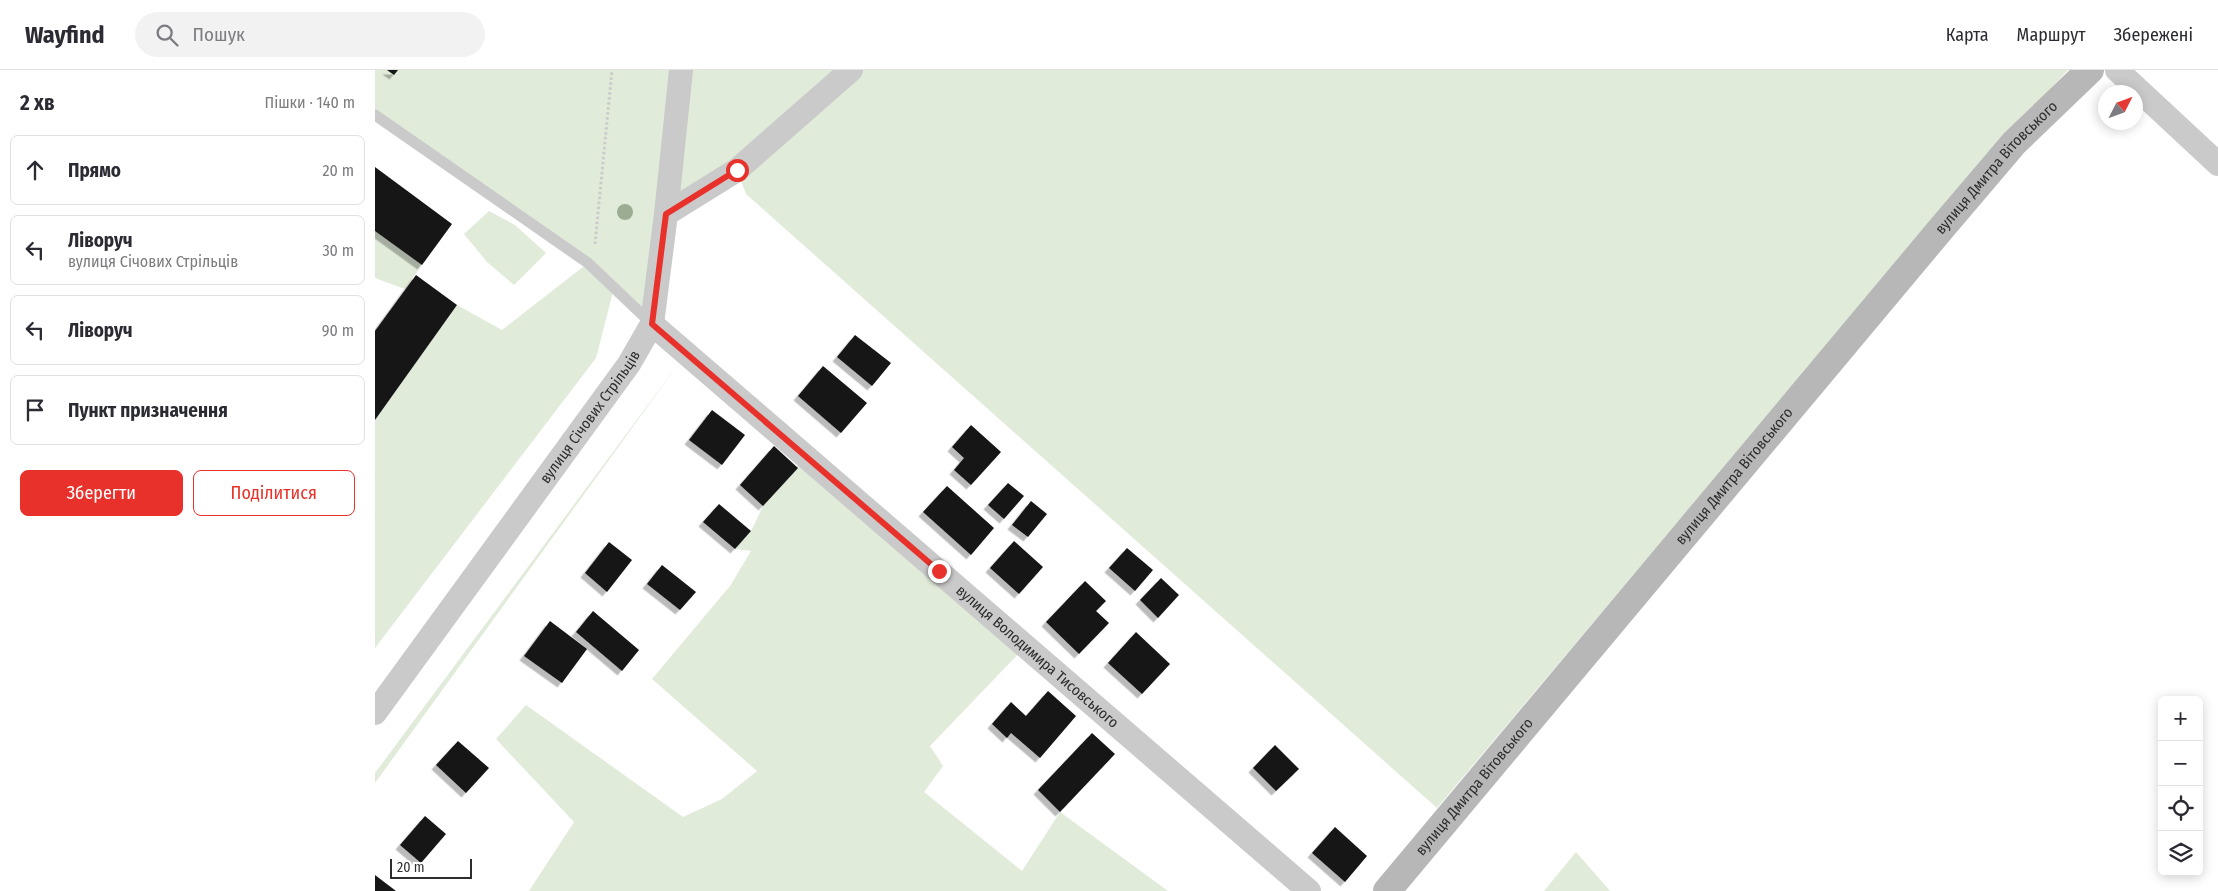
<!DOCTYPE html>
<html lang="uk">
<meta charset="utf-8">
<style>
body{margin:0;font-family:"Fira Sans Condensed",sans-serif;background:#f2f2f3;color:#2b2b33}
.controls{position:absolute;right:15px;bottom:15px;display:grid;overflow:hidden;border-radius:8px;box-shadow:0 2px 12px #0003}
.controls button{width:45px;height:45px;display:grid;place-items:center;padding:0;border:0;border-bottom:1px solid #e1e1e2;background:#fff;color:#2b2b33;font:25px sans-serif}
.compass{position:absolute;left:1723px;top:15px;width:45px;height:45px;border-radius:50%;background:#fff;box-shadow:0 2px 12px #0003;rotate:48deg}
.scale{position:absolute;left:15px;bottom:12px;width:82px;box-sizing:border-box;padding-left:5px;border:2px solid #2d2d2d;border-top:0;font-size:14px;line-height:18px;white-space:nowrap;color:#2d2d2d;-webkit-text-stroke:4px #fff;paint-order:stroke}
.stop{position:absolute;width:15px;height:15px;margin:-11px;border:4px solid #e8312b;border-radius:50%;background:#fff}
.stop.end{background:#e8312b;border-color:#fff;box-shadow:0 1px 5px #0008}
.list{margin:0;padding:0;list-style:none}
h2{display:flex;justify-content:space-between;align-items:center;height:65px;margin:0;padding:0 20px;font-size:21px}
h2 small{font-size:16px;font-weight:400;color:#7c7c81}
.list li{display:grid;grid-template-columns:32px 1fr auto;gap:15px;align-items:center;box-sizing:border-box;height:70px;margin:0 10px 10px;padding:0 10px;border:1px solid #e1e1e2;border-radius:8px}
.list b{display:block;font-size:19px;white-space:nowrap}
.list p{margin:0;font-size:16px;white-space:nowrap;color:#7c7c81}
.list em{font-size:16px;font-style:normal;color:#7c7c81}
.actions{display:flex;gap:10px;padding:15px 20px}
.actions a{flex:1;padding:11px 0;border:1px solid #e8312b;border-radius:8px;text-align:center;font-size:18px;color:#e8312b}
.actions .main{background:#e8312b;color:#fff}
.icon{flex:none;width:28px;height:28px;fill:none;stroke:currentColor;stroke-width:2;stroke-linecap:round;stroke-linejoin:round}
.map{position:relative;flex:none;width:1843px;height:821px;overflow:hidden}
header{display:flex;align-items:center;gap:30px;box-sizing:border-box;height:70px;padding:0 25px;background:#fff;border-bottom:1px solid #e1e1e2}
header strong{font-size:24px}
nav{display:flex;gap:28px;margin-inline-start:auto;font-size:18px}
.search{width:350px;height:45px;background:#f2f2f3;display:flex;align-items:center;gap:12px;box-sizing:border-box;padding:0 18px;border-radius:28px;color:#7c7c81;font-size:19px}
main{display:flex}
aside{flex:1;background:#fff}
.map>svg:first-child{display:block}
</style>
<header>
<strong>Wayfind</strong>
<div class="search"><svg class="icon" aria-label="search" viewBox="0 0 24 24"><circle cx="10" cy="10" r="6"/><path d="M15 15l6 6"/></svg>Пошук</div>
<nav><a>Карта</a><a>Маршрут</a><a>Збережені</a></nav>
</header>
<main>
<aside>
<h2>2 хв<small>Пішки · 140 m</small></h2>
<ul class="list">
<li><svg class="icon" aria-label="ahead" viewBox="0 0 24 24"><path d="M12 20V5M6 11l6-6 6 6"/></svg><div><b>Прямо</b></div><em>20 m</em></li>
<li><svg class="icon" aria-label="left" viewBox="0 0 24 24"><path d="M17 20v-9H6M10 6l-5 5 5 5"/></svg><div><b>Ліворуч</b><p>вулиця Січових Стрільців</p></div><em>30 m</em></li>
<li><svg class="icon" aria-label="left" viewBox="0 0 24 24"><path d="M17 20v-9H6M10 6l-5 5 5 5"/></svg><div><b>Ліворуч</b></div><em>90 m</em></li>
<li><svg class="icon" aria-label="arrive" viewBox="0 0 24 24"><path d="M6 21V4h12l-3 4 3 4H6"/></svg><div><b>Пункт призначення</b></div></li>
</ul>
<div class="actions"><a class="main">Зберегти</a><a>Поділитися</a></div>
</aside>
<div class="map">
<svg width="1843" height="821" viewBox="0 0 1843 821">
<defs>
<filter id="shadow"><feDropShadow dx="-4.5" dy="4.5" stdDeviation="0" flood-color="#0004"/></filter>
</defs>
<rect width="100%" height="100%" fill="#fff"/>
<!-- green -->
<g fill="#e1ebda">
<path d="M 0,0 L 1693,0 L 1576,127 L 1062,738 L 371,124 L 362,101 L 291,144 L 277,254 L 239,218 L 221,288 L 0,578 L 0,350 L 82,235 L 127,260 L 213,193 L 0,45 Z"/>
<path d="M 114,141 L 140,155 L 171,183 L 139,215 L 112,192 L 89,164 Z"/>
<path d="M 0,161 L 47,195 L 30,219 L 0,208 Z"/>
<path d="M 307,289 L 0,713 L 0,703 Z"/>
<path d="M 431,386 L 651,576 L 555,676 L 568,696 L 549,722 L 647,801 L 685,742 L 793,821 L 154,821 L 199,752 L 121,669 L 151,635 L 308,747 L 347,729 L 382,701 L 277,609 L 355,516 L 376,481 L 360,479 L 376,461 L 388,436 Z"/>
<path d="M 1201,782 L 1235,821 L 1169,821 Z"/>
</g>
<!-- building -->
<g fill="#141414" filter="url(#shadow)">
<path d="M 12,0 L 23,0 L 19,5 Z"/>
<path d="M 0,97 L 77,154 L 47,195 L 0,161 Z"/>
<path d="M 41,205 L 82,235 L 0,350 L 0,261 Z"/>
<path d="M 480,265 L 516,293 L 497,316 L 462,287 Z"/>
<path d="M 448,296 L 492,333 L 466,363 L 423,326 Z"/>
<path d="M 337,340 L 370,365 L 347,395 L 314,370 Z"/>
<path d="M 596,355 L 626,382 L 596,415 L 579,400 L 589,388 L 577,377 Z"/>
<path d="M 399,376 L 423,398 L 388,436 L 365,415 Z"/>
<path d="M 633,413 L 649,426 L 629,449 L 613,435 Z"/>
<path d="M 572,416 L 619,458 L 596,485 L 548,442 Z"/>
<path d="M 656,431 L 672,444 L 653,467 L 637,455 Z"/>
<path d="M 344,434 L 376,461 L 360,479 L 328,452 Z"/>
<path d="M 639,471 L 668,497 L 644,524 L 615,498 Z"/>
<path d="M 234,472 L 257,490 L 232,522 L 210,503 Z"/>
<path d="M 752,478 L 778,500 L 760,521 L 734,498 Z"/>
<path d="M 287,495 L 321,522 L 305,540 L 272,514 Z"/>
<path d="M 786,508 L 804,525 L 783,548 L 765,530 Z"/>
<path d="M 710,511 L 731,531 L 721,541 L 734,553 L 704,584 L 671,552 Z"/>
<path d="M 218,541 L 264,580 L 247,601 L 201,562 Z"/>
<path d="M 175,551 L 212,579 L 187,613 L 149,586 Z"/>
<path d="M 761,562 L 795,594 L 767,624 L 733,593 Z"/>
<path d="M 673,621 L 701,646 L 665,688 L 636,663 L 632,668 L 617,654 L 636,632 L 651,646 Z"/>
<path d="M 717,663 L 740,684 L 685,742 L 663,720 Z"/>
<path d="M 83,671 L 114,698 L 91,723 L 61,695 Z"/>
<path d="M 900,675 L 924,699 L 901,721 L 878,698 Z"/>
<path d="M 50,746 L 71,764 L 46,793 L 25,775 Z"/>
<path d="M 960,757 L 992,786 L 970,812 L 937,783 Z"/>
<path d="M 0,805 L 21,821 L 0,821 Z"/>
</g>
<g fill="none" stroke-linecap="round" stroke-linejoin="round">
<!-- path -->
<path stroke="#cacaca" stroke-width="3" stroke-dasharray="2.5 2.5" stroke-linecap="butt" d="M 220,174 L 237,0"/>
<!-- lane -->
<path stroke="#cacaca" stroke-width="11" d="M 0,45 L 213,193 L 277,254"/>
<!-- street -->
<g stroke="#cacaca" stroke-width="24">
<path d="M 1742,0 L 1843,94"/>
<path d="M 291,144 L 362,100 L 476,0"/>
<path id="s1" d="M 277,254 L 934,821"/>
<path id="s2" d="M 0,643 L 254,294 L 277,254 L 291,144 L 306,0"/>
</g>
<!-- secondary -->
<path stroke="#b7b7b7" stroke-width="28" id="s3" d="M 1012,821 L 1565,160 L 1639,73 L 1715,0"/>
</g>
<!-- trees -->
<circle fill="#9cac93" cx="250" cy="142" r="8"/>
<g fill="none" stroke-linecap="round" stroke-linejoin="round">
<!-- route -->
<path stroke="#e8312b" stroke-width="6" d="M 362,100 L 291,144 L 277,254 L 564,501"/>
</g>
<g text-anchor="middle" stroke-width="5" stroke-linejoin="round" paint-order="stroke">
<!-- street labels -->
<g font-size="15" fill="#2d2d2d" stroke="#fff">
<text dy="5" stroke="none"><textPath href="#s3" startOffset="946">вулиця Дмитра Вітовського</textPath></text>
<text dy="5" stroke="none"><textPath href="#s2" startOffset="366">вулиця Січових Стрільців</textPath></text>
<text dy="5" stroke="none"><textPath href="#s3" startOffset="541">вулиця Дмитра Вітовського</textPath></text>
<text dy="5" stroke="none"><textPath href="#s1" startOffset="509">вулиця Володимира Тисовського</textPath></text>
<text dy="5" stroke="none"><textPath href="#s3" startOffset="136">вулиця Дмитра Вітовського</textPath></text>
</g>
</g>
</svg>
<div class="controls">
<button>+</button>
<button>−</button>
<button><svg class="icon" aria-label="locate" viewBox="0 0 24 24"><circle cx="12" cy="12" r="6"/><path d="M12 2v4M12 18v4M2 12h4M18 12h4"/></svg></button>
<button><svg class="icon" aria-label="layers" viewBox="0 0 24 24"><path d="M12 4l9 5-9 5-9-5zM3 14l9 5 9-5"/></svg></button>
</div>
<svg class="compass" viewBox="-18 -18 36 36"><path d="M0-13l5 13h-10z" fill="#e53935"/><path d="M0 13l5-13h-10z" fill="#7c7c81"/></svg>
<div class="scale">20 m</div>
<div class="stop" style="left:362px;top:100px"></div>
<div class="stop end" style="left:564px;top:501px"></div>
</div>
</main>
